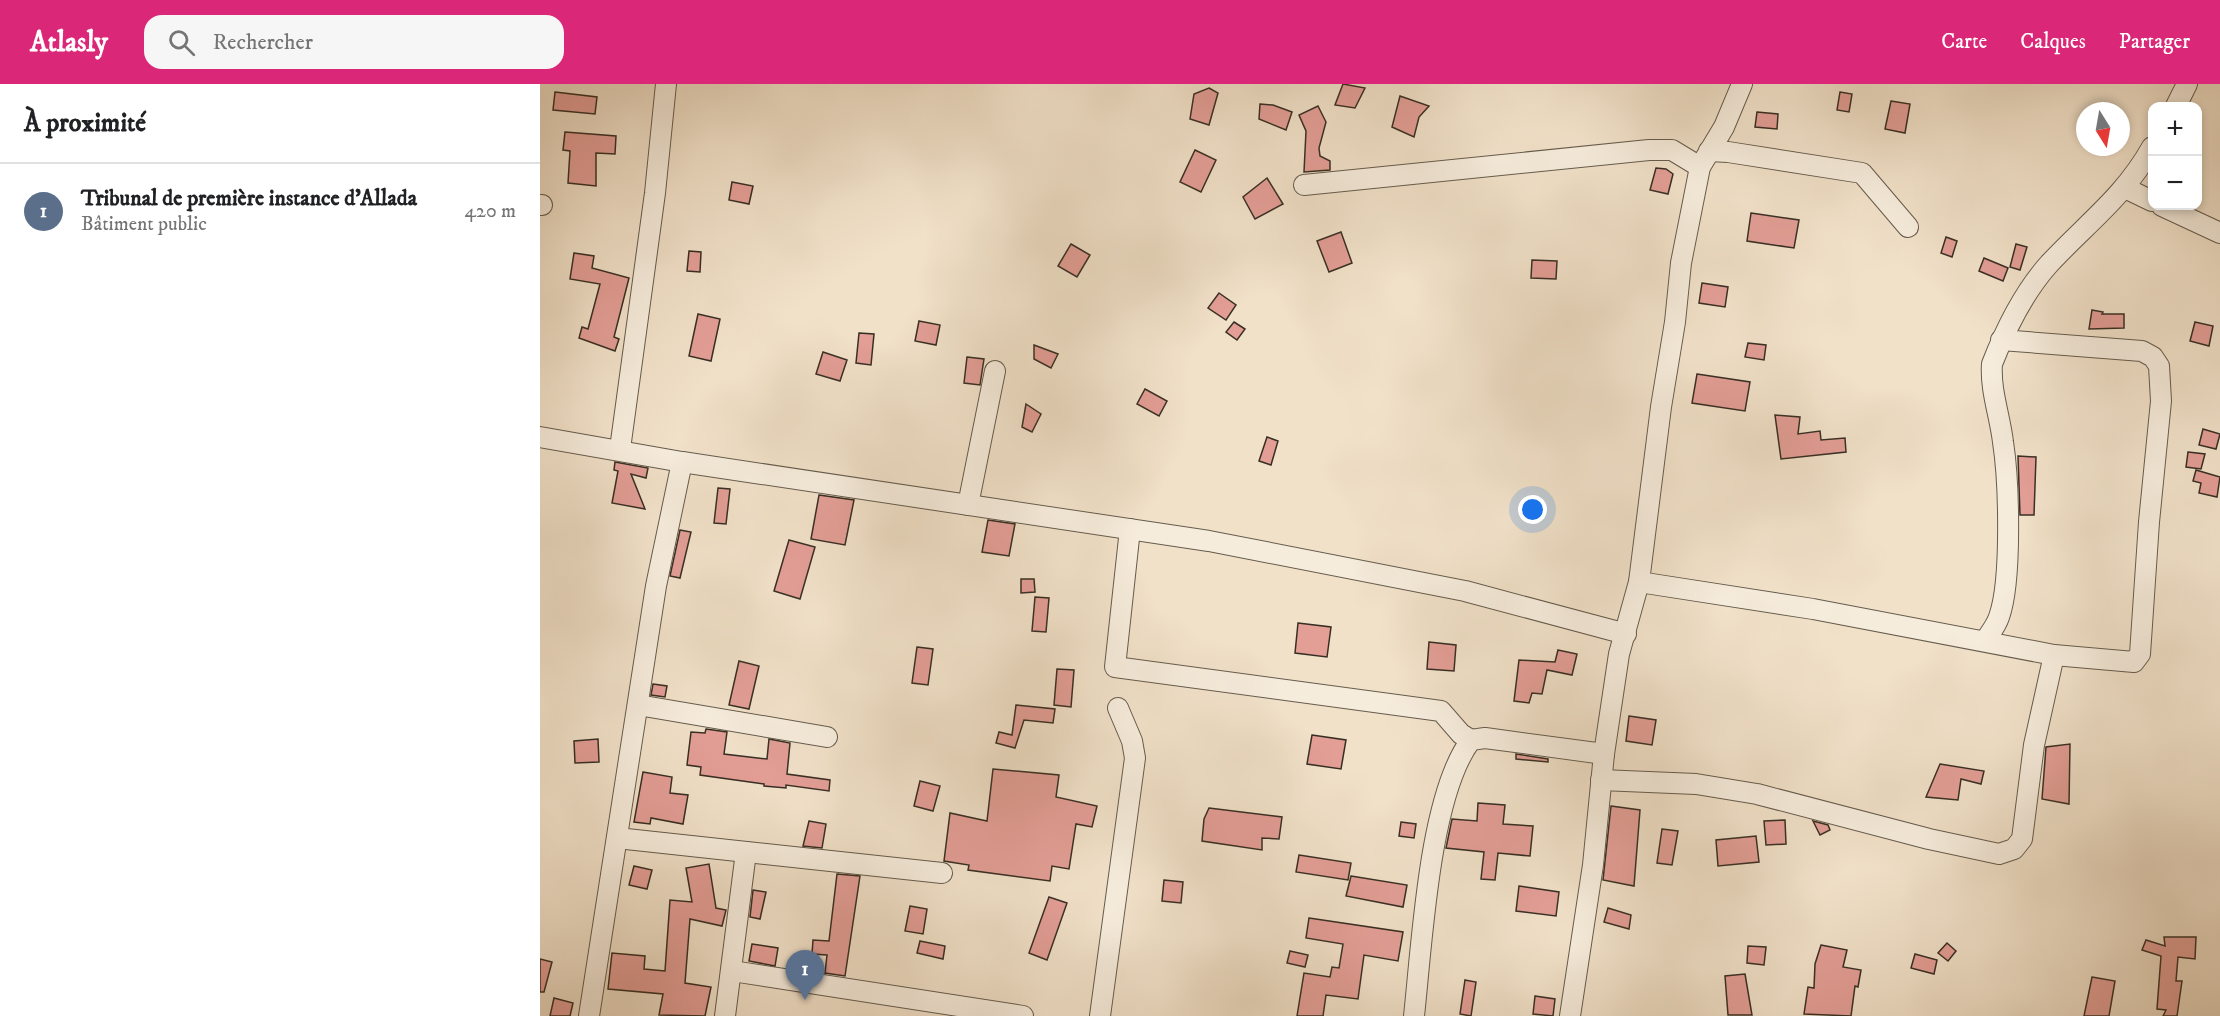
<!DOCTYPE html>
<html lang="fr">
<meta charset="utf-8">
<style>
body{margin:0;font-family:"IM FELL DW Pica",serif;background:#f6f6f6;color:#202124}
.controls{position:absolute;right:18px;top:18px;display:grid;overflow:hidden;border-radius:12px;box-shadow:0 3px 9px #0003}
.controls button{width:54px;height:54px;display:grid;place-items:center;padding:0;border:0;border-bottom:2px solid #e0e0e0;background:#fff;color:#202124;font:30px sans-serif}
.compass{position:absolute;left:1536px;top:18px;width:54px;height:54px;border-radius:50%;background:#fff;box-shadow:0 3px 9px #0003;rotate:169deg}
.you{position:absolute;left:993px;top:426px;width:21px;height:21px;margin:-15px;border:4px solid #fff;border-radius:50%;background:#1a73e8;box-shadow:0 0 0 9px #1a73e833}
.badge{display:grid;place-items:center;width:39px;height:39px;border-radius:50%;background:#db2777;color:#fff;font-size:20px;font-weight:700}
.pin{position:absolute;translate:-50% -50px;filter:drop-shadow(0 2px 3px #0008)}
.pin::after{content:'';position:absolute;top:32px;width:21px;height:18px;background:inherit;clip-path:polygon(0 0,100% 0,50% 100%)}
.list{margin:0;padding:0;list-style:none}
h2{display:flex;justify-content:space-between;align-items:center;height:78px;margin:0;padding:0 24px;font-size:26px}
h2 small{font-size:20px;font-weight:400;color:#757577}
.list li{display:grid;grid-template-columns:39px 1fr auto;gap:18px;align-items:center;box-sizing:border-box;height:96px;padding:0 24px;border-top:2px solid #e0e0e0}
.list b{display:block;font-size:22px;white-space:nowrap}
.list p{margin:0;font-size:20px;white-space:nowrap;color:#757577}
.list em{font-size:20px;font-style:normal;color:#757577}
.icon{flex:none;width:33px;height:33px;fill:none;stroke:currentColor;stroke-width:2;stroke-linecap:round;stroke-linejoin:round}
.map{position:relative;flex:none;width:1680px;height:932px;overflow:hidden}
header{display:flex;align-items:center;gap:36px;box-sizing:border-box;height:84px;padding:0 30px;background:#db2777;color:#fff}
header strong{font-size:28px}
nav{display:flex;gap:33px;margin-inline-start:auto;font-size:21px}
.search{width:420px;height:54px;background:#f6f6f6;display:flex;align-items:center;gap:15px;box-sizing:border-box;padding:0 21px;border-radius:18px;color:#757577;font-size:22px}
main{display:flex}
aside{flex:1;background:#fff}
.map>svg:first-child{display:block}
</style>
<header>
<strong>Atlasly</strong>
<div class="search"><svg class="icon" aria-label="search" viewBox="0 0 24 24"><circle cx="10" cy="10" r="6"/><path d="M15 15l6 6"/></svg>Rechercher</div>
<nav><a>Carte</a><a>Calques</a><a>Partager</a></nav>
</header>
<main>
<aside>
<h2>À proximité<small></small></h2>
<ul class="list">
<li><span class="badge" style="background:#5c6f8a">1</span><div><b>Tribunal de première instance d'Allada</b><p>Bâtiment public</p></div><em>420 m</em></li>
</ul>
</aside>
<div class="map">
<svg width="1680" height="932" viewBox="0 0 1680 932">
<rect width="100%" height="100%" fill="#f1e1c9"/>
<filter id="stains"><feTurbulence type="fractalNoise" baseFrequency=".00333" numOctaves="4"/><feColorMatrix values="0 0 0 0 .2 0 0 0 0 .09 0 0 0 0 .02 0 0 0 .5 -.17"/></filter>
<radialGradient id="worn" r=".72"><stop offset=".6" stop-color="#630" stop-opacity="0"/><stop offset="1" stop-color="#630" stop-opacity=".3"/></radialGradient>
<!-- building -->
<g fill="#e39e96" stroke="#382f24" stroke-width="1.5">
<path d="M 803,0 L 825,4 L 815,24 L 795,21 Z"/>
<path d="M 669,4 L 678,9 L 669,41 L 650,35 L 654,10 Z"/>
<path d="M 15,8 L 57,13 L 55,30 L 13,26 Z"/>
<path d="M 1300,8 L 1312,10 L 1309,28 L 1297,26 Z"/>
<path d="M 860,12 L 889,22 L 879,33 L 874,53 L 852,43 Z"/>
<path d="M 1351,17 L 1370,20 L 1365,49 L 1345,45 Z"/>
<path d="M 720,20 L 733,21 L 752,28 L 746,46 L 719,35 Z"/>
<path d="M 778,22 L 786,38 L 779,64 L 780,72 L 790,77 L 790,86 L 764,88 L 766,47 L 759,31 Z"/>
<path d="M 1217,28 L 1238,30 L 1237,45 L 1215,43 Z"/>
<path d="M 25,48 L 76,52 L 75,70 L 56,69 L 56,102 L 28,99 L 30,67 L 23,66 Z"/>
<path d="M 655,66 L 676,76 L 661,108 L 640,98 Z"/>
<path d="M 1116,84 L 1126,85 L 1133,90 L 1128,110 L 1110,106 Z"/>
<path d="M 727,94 L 743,120 L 715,135 L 703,113 Z"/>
<path d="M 192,98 L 213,102 L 209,120 L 189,116 Z"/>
<path d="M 1211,129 L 1259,136 L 1254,164 L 1207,157 Z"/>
<path d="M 801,148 L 812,179 L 789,188 L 777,157 Z"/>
<path d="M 1406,153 L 1417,157 L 1412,173 L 1401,169 Z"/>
<path d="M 531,160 L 550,171 L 537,193 L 518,182 Z"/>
<path d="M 1476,160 L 1487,163 L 1480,186 L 1470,183 Z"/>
<path d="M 149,167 L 161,168 L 160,188 L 147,187 Z"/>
<path d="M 34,169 L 54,172 L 52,184 L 89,194 L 74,253 L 79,255 L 75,267 L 39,254 L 42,243 L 48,245 L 60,200 L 30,195 Z"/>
<path d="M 1444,174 L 1468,184 L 1463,197 L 1439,187 Z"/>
<path d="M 992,176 L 1017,177 L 1016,195 L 991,194 Z"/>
<path d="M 1162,199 L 1188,203 L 1185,223 L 1159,219 Z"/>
<path d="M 679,209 L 696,221 L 686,236 L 668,224 Z"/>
<path d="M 1552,226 L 1563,228 L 1562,230 L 1584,230 L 1584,244 L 1549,245 Z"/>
<path d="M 158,230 L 180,235 L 171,277 L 149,272 Z"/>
<path d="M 379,237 L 400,241 L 396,261 L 375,257 Z"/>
<path d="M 694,238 L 705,245 L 697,256 L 686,248 Z"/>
<path d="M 1655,238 L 1673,242 L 1669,262 L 1650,257 Z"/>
<path d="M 319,249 L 334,250 L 331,281 L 316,279 Z"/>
<path d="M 1208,259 L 1226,261 L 1224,276 L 1205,273 Z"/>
<path d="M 494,261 L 518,270 L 511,284 L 494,275 Z"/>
<path d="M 283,268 L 307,276 L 300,297 L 276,290 Z"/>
<path d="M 427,273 L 444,275 L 440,301 L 424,299 Z"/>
<path d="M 1157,290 L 1210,298 L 1205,327 L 1152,319 Z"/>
<path d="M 605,305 L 627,317 L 619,332 L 597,320 Z"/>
<path d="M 486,320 L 501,330 L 492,348 L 482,343 Z"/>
<path d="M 1235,331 L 1260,333 L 1258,350 L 1280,347 L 1281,356 L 1305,354 L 1306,368 L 1241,375 Z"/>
<path d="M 1663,345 L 1680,350 L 1676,365 L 1659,361 Z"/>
<path d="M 727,353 L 738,357 L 731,381 L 719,377 Z"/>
<path d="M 1648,368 L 1665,370 L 1661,385 L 1646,383 Z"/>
<path d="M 1478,372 L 1496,373 L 1494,431 L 1480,431 Z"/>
<path d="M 75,378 L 108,384 L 106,394 L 91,390 L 105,425 L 72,419 L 78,387 L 74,386 Z"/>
<path d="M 1656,386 L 1680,393 L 1677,413 L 1659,409 L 1661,399 L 1653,397 Z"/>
<path d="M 178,404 L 190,405 L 186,440 L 174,439 Z"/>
<path d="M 279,411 L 314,416 L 305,461 L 271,455 Z"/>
<path d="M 448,436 L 475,440 L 469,472 L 442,468 Z"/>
<path d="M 140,446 L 151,448 L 140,494 L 130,492 Z"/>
<path d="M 249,456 L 275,463 L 260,515 L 234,507 Z"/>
<path d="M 481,495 L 494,495 L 495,508 L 481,509 Z"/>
<path d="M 495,513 L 509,514 L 506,548 L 492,547 Z"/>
<path d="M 758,539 L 791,543 L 787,573 L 755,569 Z"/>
<path d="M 889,558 L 916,561 L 914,587 L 887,585 Z"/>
<path d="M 377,563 L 393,565 L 388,601 L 372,599 Z"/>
<path d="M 1018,566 L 1037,570 L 1032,591 L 1007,586 L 1002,610 L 992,609 L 989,619 L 974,617 L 979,576 L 1015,578 Z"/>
<path d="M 199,577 L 219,582 L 209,625 L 189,621 Z"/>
<path d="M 517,585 L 534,586 L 531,623 L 514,621 Z"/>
<path d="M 113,600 L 127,602 L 125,613 L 111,611 Z"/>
<path d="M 476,621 L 515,625 L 513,639 L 484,636 L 475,664 L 456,659 L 459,648 L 472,651 Z"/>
<path d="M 1089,632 L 1116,636 L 1112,661 L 1086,657 Z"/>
<path d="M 166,645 L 187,648 L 184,670 L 227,675 L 229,655 L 250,659 L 247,690 L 290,696 L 289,707 L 246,701 L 246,704 L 224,702 L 224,700 L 160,691 L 161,683 L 147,681 L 151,648 L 165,649 Z"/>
<path d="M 772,651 L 806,656 L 801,685 L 767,680 Z"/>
<path d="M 58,655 L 59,678 L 35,679 L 34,657 Z"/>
<path d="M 1530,660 L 1529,720 L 1502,715 L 1506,663 Z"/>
<path d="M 976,670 L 1008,675 L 1008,678 L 976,675 Z"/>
<path d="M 1400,680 L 1444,687 L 1441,700 L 1421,695 L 1418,716 L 1386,713 Z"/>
<path d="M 453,685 L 519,691 L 516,713 L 557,722 L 552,743 L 536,740 L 529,785 L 512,782 L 510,797 L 428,786 L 429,781 L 404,777 L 410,729 L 447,737 Z"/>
<path d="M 103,688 L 132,693 L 130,709 L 148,711 L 143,740 L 111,734 L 110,740 L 94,738 Z"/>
<path d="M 380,697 L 400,702 L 393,727 L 374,722 Z"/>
<path d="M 938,719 L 965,721 L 963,740 L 993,742 L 990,772 L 958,769 L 955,796 L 941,795 L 944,768 L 906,764 L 912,735 L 937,737 Z"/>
<path d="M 1071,722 L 1100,726 L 1094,802 L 1063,796 Z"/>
<path d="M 669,724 L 742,733 L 739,755 L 722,754 L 722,766 L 662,757 L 664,735 Z"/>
<path d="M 1245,736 L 1246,760 L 1226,761 L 1224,737 Z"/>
<path d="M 269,737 L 286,740 L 282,764 L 263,762 Z"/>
<path d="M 1273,737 L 1288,741 L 1290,746 L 1280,751 Z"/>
<path d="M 861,738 L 876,740 L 874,754 L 859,752 Z"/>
<path d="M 1122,745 L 1138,747 L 1132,781 L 1117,779 Z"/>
<path d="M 1216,752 L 1219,778 L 1178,782 L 1176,756 Z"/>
<path d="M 759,771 L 811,779 L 808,796 L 756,788 Z"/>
<path d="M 169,780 L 176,824 L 186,826 L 182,842 L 150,835 L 145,899 L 171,903 L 165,932 L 119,931 L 123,910 L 68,905 L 72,869 L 105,872 L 104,885 L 125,887 L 130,816 L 152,818 L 146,784 Z"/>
<path d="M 94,782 L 112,786 L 107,805 L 89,801 Z"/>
<path d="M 297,790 L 320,792 L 305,892 L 285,889 L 287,871 L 272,870 L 273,856 L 289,857 Z"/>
<path d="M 811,792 L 867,801 L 863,823 L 806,812 Z"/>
<path d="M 624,796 L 643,798 L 641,819 L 622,817 Z"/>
<path d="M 979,802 L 1019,808 L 1016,832 L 976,827 Z"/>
<path d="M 213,806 L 226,808 L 220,835 L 210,833 Z"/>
<path d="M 509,813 L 527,819 L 507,876 L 489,869 Z"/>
<path d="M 370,822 L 387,825 L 383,850 L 365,847 Z"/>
<path d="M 1068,824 L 1091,831 L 1089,845 L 1064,838 Z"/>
<path d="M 769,834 L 863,848 L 858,877 L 824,871 L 818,915 L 786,911 L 783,932 L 757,932 L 764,889 L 790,893 L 792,883 L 799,884 L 803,860 L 766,854 Z"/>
<path d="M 1624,853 L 1656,853 L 1655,875 L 1638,873 L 1636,897 L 1642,897 L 1637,932 L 1623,932 L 1626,926 L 1617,925 L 1621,872 L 1602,866 L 1606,856 L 1625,862 Z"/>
<path d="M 380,857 L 405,862 L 403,875 L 377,869 Z"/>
<path d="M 1407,859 L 1416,867 L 1408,877 L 1398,869 Z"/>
<path d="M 212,860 L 238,864 L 235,882 L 209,877 Z"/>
<path d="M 1281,861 L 1307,866 L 1303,883 L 1321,886 L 1318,903 L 1315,902 L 1311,932 L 1264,930 L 1268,903 L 1274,904 L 1275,880 Z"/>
<path d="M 1208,862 L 1226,863 L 1224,881 L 1207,879 Z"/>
<path d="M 750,867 L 768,871 L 765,883 L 747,879 Z"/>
<path d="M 1375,870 L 1397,876 L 1394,890 L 1371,884 Z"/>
<path d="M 0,875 L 12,878 L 4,908 L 0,908 Z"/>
<path d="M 1205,890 L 1212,931 L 1188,931 L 1185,892 Z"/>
<path d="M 1552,893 L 1575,897 L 1569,932 L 1544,932 Z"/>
<path d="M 925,896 L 936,898 L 931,932 L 920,930 Z"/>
<path d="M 995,912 L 1015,915 L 1013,932 L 993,930 Z"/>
<path d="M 14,914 L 33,919 L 30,932 L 10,932 Z"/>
</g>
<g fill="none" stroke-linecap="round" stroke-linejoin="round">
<!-- minor casing -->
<g stroke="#665c4d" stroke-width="22">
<g id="minor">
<path d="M 1636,22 L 1647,0"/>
<path d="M 1169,67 L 1188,68 L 1322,89 L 1368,143"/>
<path d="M 764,101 L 1109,66 L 1132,66 L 1160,83"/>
<path d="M 1585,104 L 1612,117"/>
<path d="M 0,121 L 2,121"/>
<path d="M 1622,122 L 1680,149"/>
<path d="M 0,353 L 142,378 L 669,457 L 925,507 L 1086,550"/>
<path d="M 80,365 L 115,109 L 126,0"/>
<path d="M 428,421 L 455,287"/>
<path d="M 590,445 L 575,583 L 901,627 L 921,650 L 931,656"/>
<path d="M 1099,498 L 1273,525 L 1514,571 L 1594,578 L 1600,570 L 1609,438 L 1621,317 L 1619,282 L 1613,273 L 1602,267 L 1461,256"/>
<path d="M 1445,557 C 1450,549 1456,542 1459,533 C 1472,497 1469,397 1463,358 C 1460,332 1450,306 1452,280 C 1466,244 1483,209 1509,180 C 1547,139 1584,113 1612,63"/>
<path d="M 98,621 L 287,653"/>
<path d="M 1061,696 L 1156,700 L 1217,710 L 1389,755 L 1459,770 L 1474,765 L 1482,755 L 1494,661 L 1514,571"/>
<path d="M 77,754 L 402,789"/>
<path d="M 192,887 L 483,932"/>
<path d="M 49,932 L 116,502 L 142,378"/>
<path d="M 185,932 L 206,768"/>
<path d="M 560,932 L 595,674 L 592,657 L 578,624"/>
<path d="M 874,932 C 882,860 889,711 931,656 L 945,654 L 1064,670"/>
<path d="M 1030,932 L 1053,781 L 1064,670 L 1079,570 L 1099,498 L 1121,323 L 1135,238 L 1141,179 L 1160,83 L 1184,43 L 1202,0"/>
</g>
</g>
<!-- minor -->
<use href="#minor" stroke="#f6ecdc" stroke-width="20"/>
</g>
<rect width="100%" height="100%" filter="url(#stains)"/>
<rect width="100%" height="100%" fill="url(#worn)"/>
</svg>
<div class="controls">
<button>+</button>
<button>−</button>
</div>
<svg class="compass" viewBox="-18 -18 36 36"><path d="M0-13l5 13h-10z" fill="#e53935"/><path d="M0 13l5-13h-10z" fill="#757577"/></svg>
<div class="you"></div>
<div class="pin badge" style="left:265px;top:916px;background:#5c6f8a">1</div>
</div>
</main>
